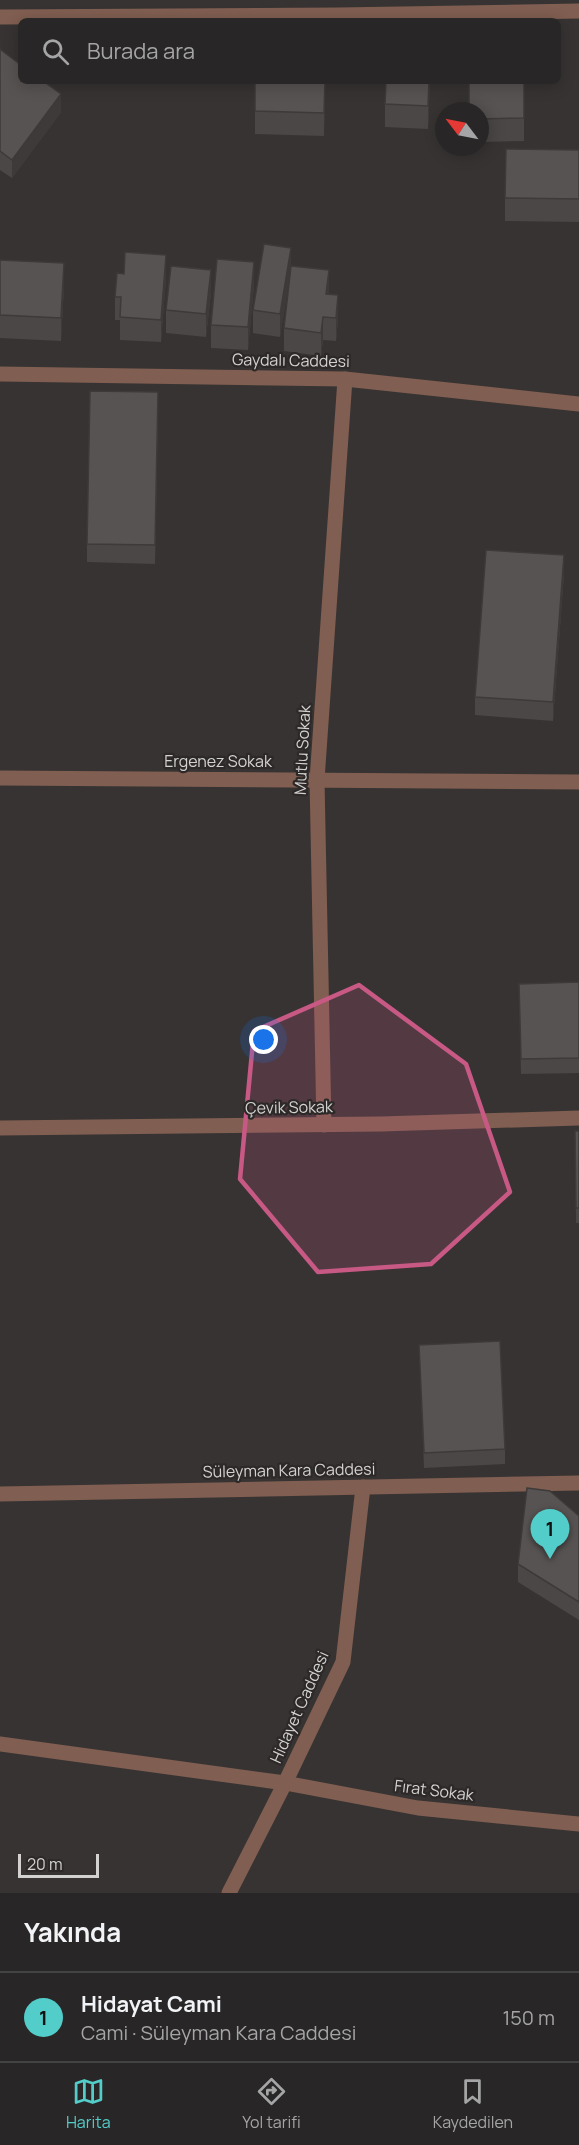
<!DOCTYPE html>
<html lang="tr">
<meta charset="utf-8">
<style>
body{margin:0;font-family:Manrope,sans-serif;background:#343232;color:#f1f3f6}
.compass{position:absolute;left:435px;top:102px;width:54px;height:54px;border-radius:50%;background:#282626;box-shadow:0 3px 15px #0003;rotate:302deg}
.scale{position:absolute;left:18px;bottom:15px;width:81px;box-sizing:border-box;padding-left:6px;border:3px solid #d4d2d1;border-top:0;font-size:16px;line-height:21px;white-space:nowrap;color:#d4d2d1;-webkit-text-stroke:4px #2c2928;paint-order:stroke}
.you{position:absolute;left:264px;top:1040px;width:21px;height:21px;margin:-15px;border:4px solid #fff;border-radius:50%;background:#1a73e8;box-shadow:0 0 0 9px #1a73e833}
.badge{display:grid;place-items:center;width:39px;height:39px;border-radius:50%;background:#53cdca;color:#111;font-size:20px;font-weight:700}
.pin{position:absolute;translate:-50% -50px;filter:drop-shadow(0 2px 3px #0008)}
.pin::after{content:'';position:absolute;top:32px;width:21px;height:18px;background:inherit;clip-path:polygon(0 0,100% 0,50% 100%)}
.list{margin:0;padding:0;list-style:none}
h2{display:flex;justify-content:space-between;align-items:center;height:78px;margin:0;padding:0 24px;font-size:26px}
h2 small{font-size:20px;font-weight:400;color:#a5a5a7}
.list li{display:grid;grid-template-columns:39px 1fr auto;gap:18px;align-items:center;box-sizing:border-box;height:90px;padding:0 24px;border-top:2px solid #444343}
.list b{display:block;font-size:22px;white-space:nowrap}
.list p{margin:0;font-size:20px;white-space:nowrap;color:#a5a5a7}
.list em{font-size:20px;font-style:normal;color:#a5a5a7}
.icon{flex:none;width:33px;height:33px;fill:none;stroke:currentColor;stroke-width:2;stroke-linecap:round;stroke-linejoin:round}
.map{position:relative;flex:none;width:579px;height:1893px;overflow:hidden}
.search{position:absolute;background:#282626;box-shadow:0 3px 15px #0003;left:18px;right:18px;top:18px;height:66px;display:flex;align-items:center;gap:15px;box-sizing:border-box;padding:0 21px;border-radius:9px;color:#a5a5a7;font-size:22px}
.sheet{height:168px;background:#282626}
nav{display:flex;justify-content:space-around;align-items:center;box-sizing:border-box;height:84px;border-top:2px solid #444343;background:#282626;font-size:16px;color:#a5a5a7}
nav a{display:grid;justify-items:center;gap:3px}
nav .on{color:#53cdca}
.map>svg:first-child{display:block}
</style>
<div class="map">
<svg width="579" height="1893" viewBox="0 0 579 1893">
<rect width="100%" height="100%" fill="#363332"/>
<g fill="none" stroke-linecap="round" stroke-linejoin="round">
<!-- minor -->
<g stroke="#805e51" stroke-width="15">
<path d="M 0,17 L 337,15 L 579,11"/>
<path d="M 0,374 L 345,379 L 579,404"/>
<path d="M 0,778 L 579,782"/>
<path d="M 324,1125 L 317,780 L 345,379"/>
<path d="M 0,1128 L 381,1124 L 579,1118"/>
<path d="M 0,1494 L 579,1483"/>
<path d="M 0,1744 L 285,1783 L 418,1808 L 579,1824"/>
<path d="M 229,1893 L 285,1783 L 343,1662 L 363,1487"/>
</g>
</g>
<!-- wall -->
<g fill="#4b4747">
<path d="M 0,49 L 61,112 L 12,178 L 0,170 Z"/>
<path d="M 255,81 L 325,81 L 324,136 L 255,134 Z"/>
<path d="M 430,81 L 428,129 L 385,127 L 385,104 Z"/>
<path d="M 524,81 L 524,141 L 480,142 L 480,111 Z"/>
<path d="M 579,150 L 579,222 L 505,221 L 505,198 Z"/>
<path d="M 0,260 L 64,286 L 61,341 L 0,338 Z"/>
<path d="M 291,270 L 329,294 L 338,318 L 336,341 L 323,340 L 321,356 L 284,351 L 284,328 L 290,274 L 280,337 L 253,333 L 253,310 Z"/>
<path d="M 124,274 L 166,278 L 161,342 L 120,340 L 120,320 L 115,320 L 115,297 Z"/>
<path d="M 254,285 L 248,350 L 211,348 L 211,325 Z"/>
<path d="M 211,293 L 206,337 L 166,333 L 166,310 Z"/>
<path d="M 158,411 L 155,564 L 87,562 L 87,544 Z"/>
<path d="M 564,574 L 553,721 L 475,715 L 475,697 Z"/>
<path d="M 579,982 L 579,1073 L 521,1074 L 519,984 Z"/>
<path d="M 575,1131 L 579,1131 L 579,1223 L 576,1223 Z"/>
<path d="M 419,1345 L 505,1449 L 505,1464 L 424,1468 Z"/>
<path d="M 579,1516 L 579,1620 L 518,1582 L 518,1564 Z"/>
</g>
<!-- shaded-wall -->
<g fill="#3d3a39">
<path d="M 429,81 L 430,81 L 428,129 L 428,106 Z"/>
<path d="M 61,94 L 61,112 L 12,178 L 12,160 Z"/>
<path d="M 291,248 L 291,271 L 280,337 L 280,314 Z"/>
<path d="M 166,255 L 166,278 L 161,342 L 161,320 Z"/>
<path d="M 254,262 L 254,285 L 248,350 L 248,327 Z"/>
<path d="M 64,263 L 64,286 L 61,341 L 61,318 Z"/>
<path d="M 211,270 L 211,293 L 206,337 L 206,314 Z"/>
<path d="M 329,270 L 329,293 L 326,317 L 326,294 Z"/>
<path d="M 338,295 L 338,318 L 336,341 L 336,318 Z"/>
<path d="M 323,317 L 323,340 L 321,356 L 321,333 Z"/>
<path d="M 564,555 L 564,574 L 553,721 L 553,702 Z"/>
</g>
<!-- building -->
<g fill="#575352" stroke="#3d3a39" stroke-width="1.5">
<path d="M 0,49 L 21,65 L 21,81 L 43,81 L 61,94 L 12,160 L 0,151 Z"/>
<path d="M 255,81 L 325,81 L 324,113 L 255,111 Z"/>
<path d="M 386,81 L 429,81 L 428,106 L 385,104 Z"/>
<path d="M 469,81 L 524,81 L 524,118 L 480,119 L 480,111 L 469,111 Z"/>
<path d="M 506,149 L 579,150 L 579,199 L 505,198 Z"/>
<path d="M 264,244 L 291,248 L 280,314 L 253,310 Z"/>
<path d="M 125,252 L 166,255 L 161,320 L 120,317 L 121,297 L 115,297 L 117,273 L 124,274 Z"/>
<path d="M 217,259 L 254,262 L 248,327 L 211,325 Z"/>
<path d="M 0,260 L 64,263 L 61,318 L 0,315 Z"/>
<path d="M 171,266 L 211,270 L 206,314 L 166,310 Z"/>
<path d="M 291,266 L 329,270 L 326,294 L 338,295 L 336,318 L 323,317 L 321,333 L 284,328 Z"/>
<path d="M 90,391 L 158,392 L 155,545 L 87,544 Z"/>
<path d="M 486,550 L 564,555 L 553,702 L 475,697 Z"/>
<path d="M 579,982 L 579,1058 L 521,1059 L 519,984 Z"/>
<path d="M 575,1131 L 579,1131 L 579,1208 L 576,1208 Z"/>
<path d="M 500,1341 L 505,1449 L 424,1453 L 419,1345 Z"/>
<path d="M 527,1488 L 550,1491 L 579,1516 L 579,1602 L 518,1564 Z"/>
</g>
<!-- marked area -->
<path fill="#c85984" fill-opacity="0.2" stroke="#c85984" stroke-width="4.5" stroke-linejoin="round" d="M 359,985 L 466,1064 L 510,1192 L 431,1264 L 318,1272 L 240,1179 L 254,1031 Z"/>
<g text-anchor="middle" stroke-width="4.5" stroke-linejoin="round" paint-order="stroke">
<!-- street labels -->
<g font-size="16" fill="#d4d2d1" stroke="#2c2928">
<text transform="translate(291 360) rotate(1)" y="6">Gaydalı Caddesi</text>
<text transform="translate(302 750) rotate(-87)" y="6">Mutlu Sokak</text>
<text x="218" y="767">Ergenez Sokak</text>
<text transform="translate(289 1107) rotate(-1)" y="6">Çevik Sokak</text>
<text transform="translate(289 1470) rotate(-1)" y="6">Süleyman Kara Caddesi</text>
<text transform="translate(299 1707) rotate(-66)" y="6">Hidayet Caddesi</text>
<text transform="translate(434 1790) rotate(7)" y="6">Fırat Sokak</text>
</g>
</g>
</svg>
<svg class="compass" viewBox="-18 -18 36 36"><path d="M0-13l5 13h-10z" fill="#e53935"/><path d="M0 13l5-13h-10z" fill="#a5a5a7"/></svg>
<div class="scale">20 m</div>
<div class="you"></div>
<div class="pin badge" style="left:550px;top:1559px">1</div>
<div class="search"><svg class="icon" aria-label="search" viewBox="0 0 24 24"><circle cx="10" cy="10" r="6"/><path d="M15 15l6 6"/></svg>Burada ara</div>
</div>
<section class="sheet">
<h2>Yakında<small></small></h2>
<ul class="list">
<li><span class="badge">1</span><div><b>Hidayat Cami</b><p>Cami · Süleyman Kara Caddesi</p></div><em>150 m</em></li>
</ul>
</section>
<nav>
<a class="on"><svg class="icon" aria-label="map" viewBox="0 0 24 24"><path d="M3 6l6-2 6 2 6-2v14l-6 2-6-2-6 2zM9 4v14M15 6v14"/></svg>Harita</a>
<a><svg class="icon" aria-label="directions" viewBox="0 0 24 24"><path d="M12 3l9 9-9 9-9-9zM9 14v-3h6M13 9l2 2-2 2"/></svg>Yol tarifi</a>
<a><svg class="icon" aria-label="saved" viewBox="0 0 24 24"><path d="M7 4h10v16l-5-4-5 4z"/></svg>Kaydedilen</a>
</nav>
